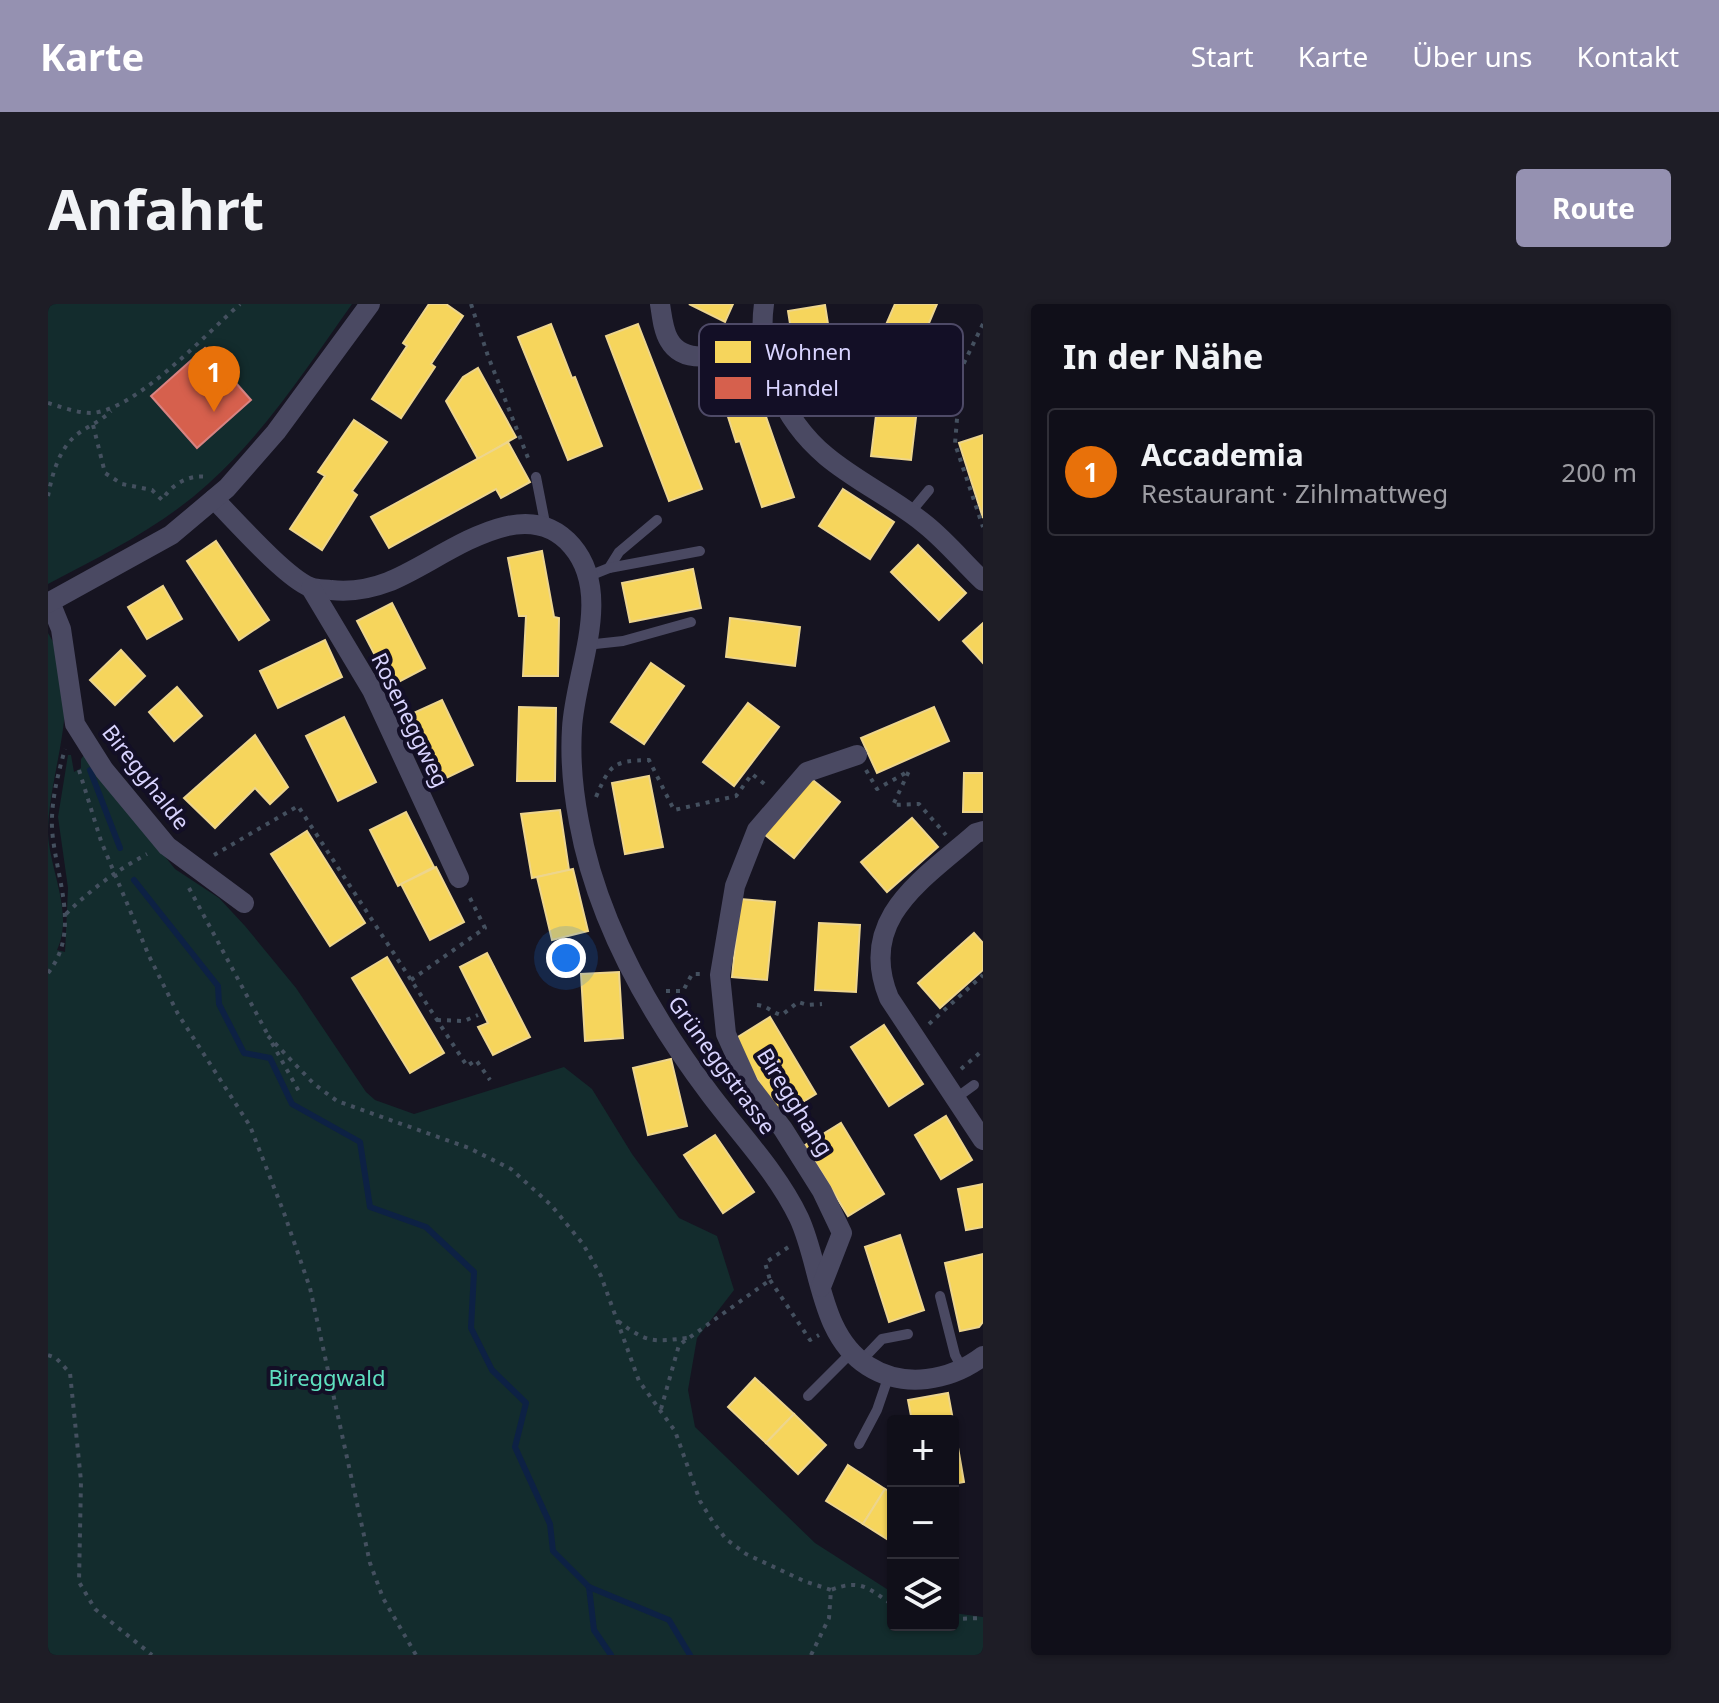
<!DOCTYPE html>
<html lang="de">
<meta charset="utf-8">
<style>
body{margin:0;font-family:"Noto Sans",sans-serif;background:#1e1d26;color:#f1f3f6}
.controls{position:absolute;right:24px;bottom:24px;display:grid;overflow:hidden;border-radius:8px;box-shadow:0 2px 6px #0004}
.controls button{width:72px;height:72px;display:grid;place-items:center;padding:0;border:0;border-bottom:2px solid #302f38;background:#100f19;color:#f1f3f6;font:40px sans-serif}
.you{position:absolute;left:518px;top:654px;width:28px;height:28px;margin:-20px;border:6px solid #fff;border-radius:50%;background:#1a73e8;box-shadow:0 0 0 12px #1a73e833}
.badge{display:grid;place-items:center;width:52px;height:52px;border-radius:50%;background:#9591b1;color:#fff;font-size:26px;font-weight:700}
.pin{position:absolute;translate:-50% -66px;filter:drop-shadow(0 2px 4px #0008)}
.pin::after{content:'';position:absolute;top:42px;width:28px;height:24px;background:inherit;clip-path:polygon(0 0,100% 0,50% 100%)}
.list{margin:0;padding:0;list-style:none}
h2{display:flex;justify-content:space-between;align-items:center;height:104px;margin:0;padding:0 32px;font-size:34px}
h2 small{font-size:26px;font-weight:400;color:#9c9ca2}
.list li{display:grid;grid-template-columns:52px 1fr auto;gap:24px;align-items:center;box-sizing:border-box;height:128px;margin:0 16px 16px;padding:0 16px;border:2px solid #302f38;border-radius:8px}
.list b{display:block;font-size:30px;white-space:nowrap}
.list p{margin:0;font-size:26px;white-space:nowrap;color:#9c9ca2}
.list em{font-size:26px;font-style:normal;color:#9c9ca2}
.icon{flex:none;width:44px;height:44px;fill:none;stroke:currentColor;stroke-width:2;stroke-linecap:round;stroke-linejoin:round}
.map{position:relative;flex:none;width:935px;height:1351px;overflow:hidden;border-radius:8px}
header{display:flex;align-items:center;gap:48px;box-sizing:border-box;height:112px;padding:0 40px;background:#9591b1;color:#fff}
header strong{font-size:38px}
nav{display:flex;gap:44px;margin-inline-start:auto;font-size:28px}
.intro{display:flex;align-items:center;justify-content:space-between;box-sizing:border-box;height:192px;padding:0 48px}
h1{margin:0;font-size:56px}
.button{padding:20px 36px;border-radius:8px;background:#9591b1;color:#fff;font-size:28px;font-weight:700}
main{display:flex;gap:48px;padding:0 48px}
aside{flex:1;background:#100f19;border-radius:8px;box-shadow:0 2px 6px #0004}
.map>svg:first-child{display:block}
</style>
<header>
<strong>Karte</strong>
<nav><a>Start</a><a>Karte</a><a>Über uns</a><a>Kontakt</a></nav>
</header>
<div class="intro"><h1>Anfahrt</h1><a class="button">Route</a></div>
<main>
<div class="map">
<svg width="935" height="1351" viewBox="0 0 935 1351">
<rect width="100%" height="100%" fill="#161421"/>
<!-- green -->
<g fill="#132c2d">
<path d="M 0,0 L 304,0 C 260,62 217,129 160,180 C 113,223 55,251 0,280 Z"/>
<path d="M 0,329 C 39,391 0,464 0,530 C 2,567 26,610 9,646 L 17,648 L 20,584 L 10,513 L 20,451 L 23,451 L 26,468 L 33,464 L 33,455 L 36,451 L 127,565 L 171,594 L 197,622 L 248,684 L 318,788 L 327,796 L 366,810 L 516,763 L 544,785 L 584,850 L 631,914 L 669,932 L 686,986 L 649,1034 L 640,1086 L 647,1123 L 767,1239 L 845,1289 L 845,1321 L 905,1321 L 905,1309 L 935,1313 L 935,1351 L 0,1351 Z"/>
</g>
<!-- homes -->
<g fill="#f6d55c" stroke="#edd58d" stroke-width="2">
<path d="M 381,0 L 398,0 L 415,12 L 383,60 L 387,63 L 353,114 L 324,95 L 359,42 L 355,39 Z"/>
<path d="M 641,0 L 685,0 L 677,18 Z"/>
<path d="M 847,0 L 889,0 L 873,38 L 879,40 L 864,95 L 870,96 L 863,156 L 823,152 L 830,95 L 824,94 L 840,32 L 834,30 Z"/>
<path d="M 777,1 L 787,64 L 750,70 L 740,7 Z"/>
<path d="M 503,20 L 524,74 L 527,73 L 554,142 L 520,156 L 470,33 Z"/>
<path d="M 590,20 L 654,185 L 621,197 L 558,32 Z"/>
<path d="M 430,64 L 468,133 L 430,155 L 398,97 L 415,73 Z"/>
<path d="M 701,64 L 746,193 L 714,203 L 692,137 L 688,138 L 668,75 Z"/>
<path d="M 306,116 L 339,138 L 304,187 L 309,191 L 274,246 L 242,225 L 277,172 L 270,168 Z"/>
<path d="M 935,131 L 935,214 L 911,139 Z"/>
<path d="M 460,138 L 482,178 L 453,194 L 448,185 L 341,244 L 323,213 Z"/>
<path d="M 795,185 L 846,218 L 822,255 L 771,222 Z"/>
<path d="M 168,237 L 221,316 L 191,336 L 139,257 Z"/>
<path d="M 870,241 L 918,289 L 891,316 L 843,268 Z"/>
<path d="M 494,247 L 506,313 L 511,314 L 510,372 L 475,372 L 478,312 L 471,312 L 460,254 Z"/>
<path d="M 645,265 L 653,304 L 582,318 L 574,279 Z"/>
<path d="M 115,282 L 134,315 L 99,335 L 80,303 Z"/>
<path d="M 344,299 L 377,364 L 343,382 L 309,317 Z"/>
<path d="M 682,314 L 752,323 L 747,362 L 678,353 Z"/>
<path d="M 935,319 L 935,359 L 915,337 Z"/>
<path d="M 277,336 L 294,373 L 230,404 L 212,367 Z"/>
<path d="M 73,346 L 97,372 L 67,401 L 42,376 Z"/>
<path d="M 603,359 L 636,382 L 596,440 L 563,418 Z"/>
<path d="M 129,383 L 154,412 L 126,437 L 101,408 Z"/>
<path d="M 394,396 L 425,461 L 390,478 L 359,412 Z"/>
<path d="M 700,399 L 731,423 L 686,482 L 655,458 Z"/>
<path d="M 471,403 L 508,404 L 507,477 L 469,477 Z"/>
<path d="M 886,403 L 901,437 L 829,469 L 813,434 Z"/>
<path d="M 296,413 L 328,478 L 290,497 L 258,432 Z"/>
<path d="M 207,431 L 240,483 L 222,500 L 207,484 L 167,524 L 136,494 Z"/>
<path d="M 916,469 L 935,469 L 935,508 L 915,508 Z"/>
<path d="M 601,472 L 615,543 L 577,550 L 564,479 Z"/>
<path d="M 761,473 L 792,498 L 746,554 L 716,530 Z"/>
<path d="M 512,506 L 521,566 L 484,574 L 473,510 Z"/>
<path d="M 358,508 L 386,563 L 350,582 L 322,526 Z"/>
<path d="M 864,514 L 890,543 L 839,588 L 813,558 Z"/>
<path d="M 259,527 L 317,619 L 282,642 L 223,550 Z"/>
<path d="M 388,563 L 416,618 L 382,636 L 353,580 Z"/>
<path d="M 525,565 L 540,627 L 504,636 L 489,573 Z"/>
<path d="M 692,595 L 727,598 L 719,676 L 684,673 Z"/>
<path d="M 771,619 L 812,621 L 808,688 L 767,686 Z"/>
<path d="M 926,629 L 935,639 L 935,666 L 892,704 L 870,679 Z"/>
<path d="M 439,649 L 482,733 L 445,751 L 430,723 L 440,719 L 412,663 Z"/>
<path d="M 339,653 L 396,749 L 362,769 L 304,674 Z"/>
<path d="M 571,668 L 575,734 L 537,737 L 533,670 Z"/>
<path d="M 722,713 L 768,790 L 732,812 L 685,736 Z"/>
<path d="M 836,721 L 875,780 L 841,802 L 803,743 Z"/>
<path d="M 623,755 L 639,822 L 600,831 L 585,764 Z"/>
<path d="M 898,812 L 924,856 L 893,875 L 867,831 Z"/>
<path d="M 793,819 L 836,890 L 800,912 L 757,841 Z"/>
<path d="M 667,831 L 706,888 L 675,909 L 636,851 Z"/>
<path d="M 935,880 L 935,923 L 918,926 L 910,885 Z"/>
<path d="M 852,931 L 876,1006 L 841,1018 L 817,943 Z"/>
<path d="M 935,950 L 935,1018 L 931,1023 L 912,1027 L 897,959 Z"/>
<path d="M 707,1074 L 746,1110 L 718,1139 L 680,1103 Z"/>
<path d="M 900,1089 L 908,1132 L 905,1133 L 905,1117 L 864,1117 L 860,1096 Z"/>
<path d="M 746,1110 L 778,1141 L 750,1170 L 718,1139 Z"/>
<path d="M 908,1132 L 916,1178 L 905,1180 L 905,1133 Z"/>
<path d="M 800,1161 L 837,1185 L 815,1220 L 778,1197 Z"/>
<path d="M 837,1185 L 845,1190 L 845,1239 L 815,1220 Z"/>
</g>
<!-- shops -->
<path fill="#d6604d" stroke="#d78382" stroke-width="2" d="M 157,44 L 203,96 L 149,144 L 103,92 Z"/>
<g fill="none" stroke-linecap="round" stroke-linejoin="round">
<!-- stream -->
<g stroke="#0d2144" stroke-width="6">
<path d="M 42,466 L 72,544"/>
<path d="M 86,576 L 170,682 L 171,700 L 196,749 L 222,754 L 244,800 L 312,838 L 322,903 L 378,923 L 426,968 L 423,1024 L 444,1066 L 478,1099 L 467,1143 L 502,1220 L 505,1247 L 541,1283 L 546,1326 L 563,1351"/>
<path d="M 541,1283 L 621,1316 L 642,1351"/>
</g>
<!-- path -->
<g stroke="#44505f" stroke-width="4" stroke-dasharray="4 6" stroke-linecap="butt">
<path d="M 423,0 L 440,52 L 482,159"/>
<path d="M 935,20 L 913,65 L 907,140 L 935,223"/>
<path d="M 0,99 C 13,103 29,109 43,109 C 87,107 158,30 192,0"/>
<path d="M 45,121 L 57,169 L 74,180 L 104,186 L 114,196 C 124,180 141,170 160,173"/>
<path d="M 0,192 C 4,171 11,143 31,129 C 42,121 53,117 63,107"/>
<path d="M 31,466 L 53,537 L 101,652 L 130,710 L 202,822 L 236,909 L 262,984 L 322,1259 L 335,1294 L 368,1351"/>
<path d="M 818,466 L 829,485 L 861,467 L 845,501 L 871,500 L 898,531"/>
<path d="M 548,493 C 562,460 565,457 601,456 L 626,506 L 688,492 L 704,470 L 719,482"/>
<path d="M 166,551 L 250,502 L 419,762 L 428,756 L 442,776"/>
<path d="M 141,584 L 220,731"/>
<path d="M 18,610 C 42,586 69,566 99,550"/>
<path d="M 0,669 C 34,626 7,573 4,524 C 3,497 10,470 17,445"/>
<path d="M 363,676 L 437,624 L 421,592"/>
<path d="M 618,687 L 635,687 L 644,670 L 654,670"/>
<path d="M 709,701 C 720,702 724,709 734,711 L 750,698 L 760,701 L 774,700"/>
<path d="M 389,716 L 416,717 L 430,711"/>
<path d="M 881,720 L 935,671"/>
<path d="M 220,732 L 266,780 L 289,797 L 421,844 L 463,865 L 503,901 L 535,940 L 553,972 L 591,1077 L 627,1127 L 652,1197 L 665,1218 L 678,1235 L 698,1250 L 756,1277 L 783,1286"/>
<path d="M 224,739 L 253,791"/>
<path d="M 913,765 L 935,746"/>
<path d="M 722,976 L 762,1036 L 771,1031"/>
<path d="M 570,1017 C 599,1039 604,1038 639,1034"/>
<path d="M 0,1051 L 8,1054 L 22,1069 L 33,1177 L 31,1278 L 47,1305 L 104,1351"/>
<path d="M 613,1105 L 631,1041 L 722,976 L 717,959 L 742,942"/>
<path d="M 905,1315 L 935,1314"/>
<path d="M 763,1351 L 781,1314 L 783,1286 C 813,1274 821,1285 845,1301"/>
</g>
<!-- lane -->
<g stroke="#4a4962" stroke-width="10">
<path d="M 488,173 L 498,224"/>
<path d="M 862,209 L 881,186"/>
<path d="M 561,264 L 571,248 L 609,216"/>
<path d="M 541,272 L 561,264 L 652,247"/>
<path d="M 538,341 L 575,337 L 643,318"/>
<path d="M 908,794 L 926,781"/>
<path d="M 892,992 L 907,1051 L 915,1066"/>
<path d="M 813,1057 L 834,1035 L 860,1030"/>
<path d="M 760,1092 L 804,1048"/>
<path d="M 811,1140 L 829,1106 L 841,1071"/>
</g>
<!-- street -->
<g stroke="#4a4962" stroke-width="20">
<path d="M 612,0 C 614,12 615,26 621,36 C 639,68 688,45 714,38"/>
<path d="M 716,0 C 708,56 735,116 778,152 C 809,178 847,195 878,221 C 899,238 916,259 935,277"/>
<path d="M 166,195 C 187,216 237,273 262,283 C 268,286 277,285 283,286 C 302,288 322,285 340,278 C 391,259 474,183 524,242 C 566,291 527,367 524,424 C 522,456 525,487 531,518 C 549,618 601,709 662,790 C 692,830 729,868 751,914 C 773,961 771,1031 820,1062 C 856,1085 902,1077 935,1052"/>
<path d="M 263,284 L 324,386 L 411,574"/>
<path d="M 2,298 L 13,325 L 27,420 L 56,466 L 119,542 L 196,599"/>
<path d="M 0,299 L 123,231 L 179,184 L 228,128 L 322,0"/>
<path d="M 935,527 L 928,529 C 876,575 808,614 841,694 L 935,836"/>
<path d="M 773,983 L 794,929 L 774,887 L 735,825 L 701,781 L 678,730 L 672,671 L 687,582 L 709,526 L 759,468 L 809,451"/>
</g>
</g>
<g text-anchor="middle" stroke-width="8" stroke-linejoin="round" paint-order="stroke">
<!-- street labels -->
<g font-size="22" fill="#d9d4ff" stroke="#130f26">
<text transform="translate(362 416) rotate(64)" y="8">Roseneggweg</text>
<text transform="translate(98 473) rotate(52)" y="8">Biregghalde</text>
<text transform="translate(674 761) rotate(54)" y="8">Grüneggstrasse</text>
<text transform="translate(747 798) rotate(58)" y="8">Biregghang</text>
</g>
<!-- park labels -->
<g font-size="22" fill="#5fe0c0" stroke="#130f26">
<text x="279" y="1082">Bireggwald</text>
</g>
</g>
<!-- legend -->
<rect x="651" y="20" width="264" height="92" rx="12" fill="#130f26" stroke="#4e4a67" stroke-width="2"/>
<rect x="667" y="37" width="36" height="22" fill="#f6d55c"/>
<rect x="667" y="73" width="36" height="22" fill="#d6604d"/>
<g font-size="22" fill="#d9d4ff">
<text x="717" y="56">Wohnen</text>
<text x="717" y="92">Handel</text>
</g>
</svg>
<div class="controls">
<button>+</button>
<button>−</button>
<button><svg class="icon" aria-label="layers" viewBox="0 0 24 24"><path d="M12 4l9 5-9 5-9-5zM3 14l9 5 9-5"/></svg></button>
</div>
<div class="you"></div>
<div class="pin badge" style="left:166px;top:108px;background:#e8710a">1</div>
</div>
<aside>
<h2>In der Nähe<small></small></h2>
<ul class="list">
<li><span class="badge" style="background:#e8710a">1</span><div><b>Accademia</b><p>Restaurant · Zihlmattweg</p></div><em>200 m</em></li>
</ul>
</aside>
</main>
